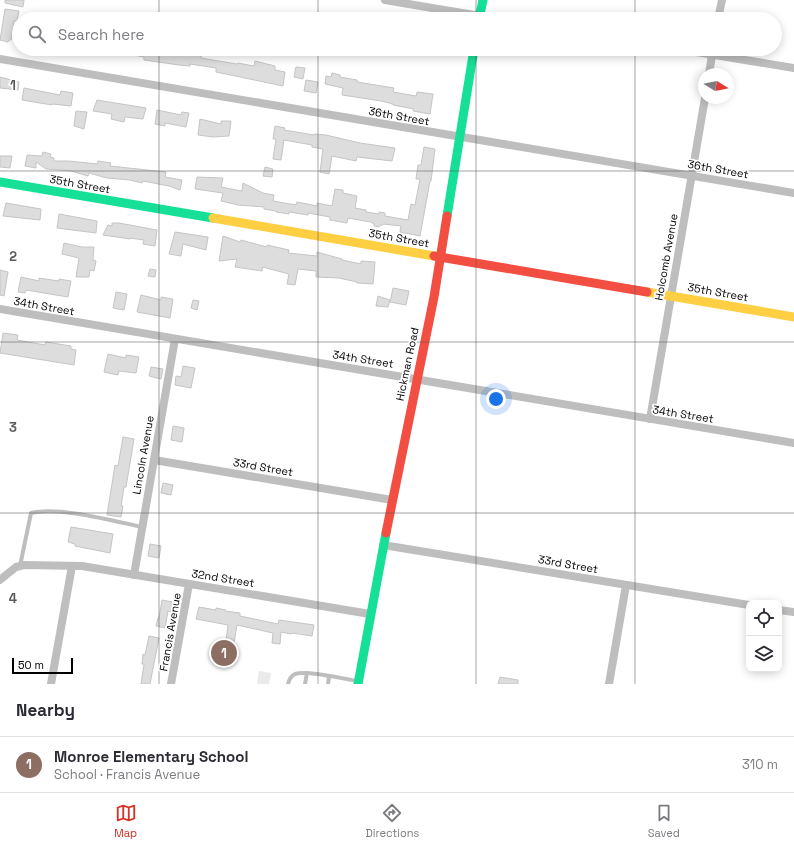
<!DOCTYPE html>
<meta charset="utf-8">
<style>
body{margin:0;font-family:"Space Grotesk",sans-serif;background:#f2f2f3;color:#2b2b33}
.controls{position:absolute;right:12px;bottom:12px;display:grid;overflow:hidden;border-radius:8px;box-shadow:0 2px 10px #0003}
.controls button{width:36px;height:36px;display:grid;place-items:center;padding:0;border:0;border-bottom:1px solid #e1e1e2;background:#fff;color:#2b2b33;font:20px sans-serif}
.compass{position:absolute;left:698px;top:68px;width:36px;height:36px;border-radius:50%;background:#fff;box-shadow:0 2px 10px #0003;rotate:100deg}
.scale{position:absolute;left:12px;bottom:10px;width:61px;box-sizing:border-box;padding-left:4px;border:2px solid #000;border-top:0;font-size:11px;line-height:14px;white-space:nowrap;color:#000;-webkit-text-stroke:3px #fff;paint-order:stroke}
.you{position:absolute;left:496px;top:399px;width:14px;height:14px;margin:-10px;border:3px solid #fff;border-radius:50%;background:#1a73e8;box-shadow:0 0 0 6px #1a73e833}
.badge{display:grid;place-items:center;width:26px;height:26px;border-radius:50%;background:#d93025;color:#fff;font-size:13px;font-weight:700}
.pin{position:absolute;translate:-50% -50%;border:2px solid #fff;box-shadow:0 1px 4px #0006}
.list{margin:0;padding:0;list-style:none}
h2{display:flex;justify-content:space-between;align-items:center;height:52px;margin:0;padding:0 16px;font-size:17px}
h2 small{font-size:13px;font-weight:400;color:#7c7c81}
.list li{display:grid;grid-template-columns:26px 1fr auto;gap:12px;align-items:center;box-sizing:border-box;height:56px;padding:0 16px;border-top:1px solid #e1e1e2}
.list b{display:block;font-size:15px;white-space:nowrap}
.list p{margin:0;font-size:13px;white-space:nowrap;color:#7c7c81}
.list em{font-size:13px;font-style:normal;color:#7c7c81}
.icon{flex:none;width:22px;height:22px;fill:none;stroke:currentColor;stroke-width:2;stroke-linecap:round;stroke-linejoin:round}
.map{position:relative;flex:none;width:794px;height:684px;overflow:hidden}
.search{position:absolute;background:#fff;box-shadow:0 2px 10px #0003;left:12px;right:12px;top:12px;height:44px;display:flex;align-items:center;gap:10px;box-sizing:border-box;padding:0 14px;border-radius:22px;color:#7c7c81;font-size:15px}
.sheet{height:108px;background:#fff}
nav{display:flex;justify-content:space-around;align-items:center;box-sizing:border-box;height:56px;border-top:1px solid #e1e1e2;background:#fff;font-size:11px;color:#7c7c81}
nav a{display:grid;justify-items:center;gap:2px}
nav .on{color:#d93025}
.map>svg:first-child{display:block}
</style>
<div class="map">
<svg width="794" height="684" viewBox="0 0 794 684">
<rect width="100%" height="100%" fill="#fff"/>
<!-- green -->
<path fill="#eaeaea" d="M 259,671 L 271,673 L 269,684 L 257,684 Z"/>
<!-- building -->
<g fill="#ddd" stroke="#c5c5c5">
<path d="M 5,0 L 24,0 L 23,7 L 5,3 Z"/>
<path d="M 5,9 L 19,11 L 17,21 L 14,21 L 11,40 L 9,40 L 8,42 L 0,40 Z"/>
<path d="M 117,49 L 180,49 L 202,54 L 201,58 L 237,64 L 238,63 L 254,66 L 255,61 L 275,66 L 275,70 L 285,72 L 283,86 L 216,72 L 216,68 L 190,64 L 190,66 L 179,65 L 144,60 L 144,57 L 117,52 Z"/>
<path d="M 296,67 L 305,68 L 303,79 L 294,77 Z"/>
<path d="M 332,73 L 340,75 L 340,77 L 357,80 L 357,82 L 394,88 L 393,92 L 416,96 L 417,92 L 433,94 L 430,114 L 413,111 L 414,109 L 393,105 L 393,104 L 381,101 L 342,95 L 343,88 L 325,84 L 326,76 L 331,77 Z"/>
<path d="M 0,77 L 19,82 L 18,90 L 0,88 Z"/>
<path d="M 306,80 L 318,82 L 316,93 L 304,91 Z"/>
<path d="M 24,88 L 60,95 L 61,91 L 73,93 L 71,106 L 52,104 L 52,105 L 22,100 Z"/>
<path d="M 97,100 L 146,108 L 143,119 L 125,117 L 124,122 L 111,119 L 112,114 L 93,111 Z"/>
<path d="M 157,110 L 181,115 L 182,112 L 189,113 L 186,127 L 165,123 L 165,126 L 155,124 Z"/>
<path d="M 76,111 L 87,112 L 84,129 L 74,126 Z"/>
<path d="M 200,119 L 221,124 L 221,121 L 231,121 L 229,136 L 213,137 L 198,135 Z"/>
<path d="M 275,126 L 285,128 L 284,130 L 314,135 L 314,134 L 326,135 L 360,143 L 395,148 L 392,161 L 357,157 L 356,161 L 332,156 L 329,174 L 320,172 L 323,149 L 312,147 L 312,145 L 284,140 L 281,160 L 273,159 L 276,139 L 273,139 Z"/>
<path d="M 424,147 L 435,149 L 431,181 L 430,181 L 420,236 L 400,232 L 401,226 L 383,224 L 383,225 L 380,225 L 379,227 L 374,226 L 374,224 L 371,222 L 348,218 L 347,223 L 330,220 L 330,217 L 308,213 L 308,215 L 289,212 L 289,214 L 276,212 L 276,211 L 264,209 L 264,207 L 238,205 L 221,201 L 223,193 L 195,189 L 197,177 L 223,178 L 221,187 L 242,191 L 243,183 L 263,193 L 274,195 L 273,201 L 296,205 L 297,202 L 317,206 L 317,203 L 332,206 L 335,189 L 343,190 L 343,193 L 357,196 L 355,208 L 366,210 L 366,212 L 379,214 L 379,212 L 385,213 L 385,216 L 408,220 L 411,204 L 415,205 L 420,179 L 416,179 L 418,165 L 421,165 Z"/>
<path d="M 43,152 L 51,154 L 50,157 L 54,158 L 54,161 L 69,161 L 97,164 L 98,161 L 111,163 L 110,166 L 166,172 L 165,177 L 182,180 L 180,190 L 169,186 L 143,181 L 142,183 L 130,180 L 107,178 L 89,173 L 88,176 L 71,171 L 46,169 L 36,162 L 36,168 L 25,166 L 27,155 L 42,156 Z"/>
<path d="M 0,156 L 12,156 L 10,168 L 0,167 Z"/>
<path d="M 265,167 L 273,169 L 272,177 L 263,176 Z"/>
<path d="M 6,203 L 41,209 L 40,220 L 3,216 Z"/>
<path d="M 59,214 L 97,221 L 96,233 L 57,228 Z"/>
<path d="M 112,223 L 119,223 L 157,230 L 155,246 L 143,244 L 144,240 L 130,238 L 130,239 L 103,235 L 108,225 L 112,226 Z"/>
<path d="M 175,232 L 208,237 L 206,250 L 183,244 L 181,256 L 169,254 Z"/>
<path d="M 223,236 L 240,242 L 241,240 L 267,247 L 267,245 L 289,250 L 288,253 L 317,256 L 317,252 L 342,259 L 342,260 L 361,264 L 361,261 L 375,262 L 373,284 L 357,283 L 357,282 L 339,278 L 316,277 L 316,271 L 298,269 L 295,285 L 287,284 L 289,274 L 263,267 L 262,271 L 235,267 L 237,259 L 219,261 Z"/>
<path d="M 64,243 L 82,247 L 94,247 L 93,260 L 96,261 L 94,271 L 90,270 L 89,277 L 76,277 L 79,258 L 62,254 Z"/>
<path d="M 150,269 L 156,270 L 155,277 L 148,276 Z"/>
<path d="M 0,270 L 8,272 L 4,296 L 0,295 Z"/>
<path d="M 21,277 L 39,281 L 39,278 L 59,281 L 59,279 L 71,281 L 68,297 L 26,290 L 25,293 L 18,292 Z"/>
<path d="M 393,288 L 409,291 L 406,305 L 390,302 Z"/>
<path d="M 116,292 L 127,294 L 124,310 L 113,308 Z"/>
<path d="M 141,295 L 161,300 L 161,297 L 173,299 L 170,318 L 137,312 Z"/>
<path d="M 378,296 L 390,300 L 388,307 L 376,306 Z"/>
<path d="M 193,300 L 199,301 L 197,310 L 191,308 Z"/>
<path d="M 3,333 L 18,335 L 17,340 L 45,345 L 46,342 L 71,346 L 71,349 L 76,350 L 74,365 L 0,353 Z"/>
<path d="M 108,354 L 126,358 L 126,355 L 139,357 L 136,373 L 119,371 L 118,375 L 104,372 Z"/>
<path d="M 183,366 L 195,368 L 191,388 L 175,385 L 176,376 L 181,377 Z"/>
<path d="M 151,367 L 163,369 L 161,379 L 149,376 Z"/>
<path d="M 173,426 L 184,428 L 182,442 L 171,440 Z"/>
<path d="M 123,437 L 134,439 L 126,487 L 124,487 L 121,506 L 123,506 L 121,517 L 107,515 L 115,465 L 118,466 Z"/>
<path d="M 163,483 L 173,485 L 171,495 L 161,493 Z"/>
<path d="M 71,527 L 113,534 L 110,553 L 75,546 L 75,544 L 68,542 Z"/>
<path d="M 150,544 L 161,546 L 159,558 L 148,556 Z"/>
<path d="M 162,600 L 172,602 L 171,612 L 168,611 L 165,628 L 156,626 L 158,618 L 159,618 Z"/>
<path d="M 199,607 L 216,610 L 216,608 L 226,610 L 225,611 L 240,613 L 240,616 L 278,624 L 279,620 L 314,625 L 312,636 L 292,633 L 291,634 L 281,632 L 280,644 L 272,643 L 273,633 L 237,625 L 234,643 L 226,641 L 228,625 L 196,619 Z"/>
<path d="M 149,636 L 159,638 L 150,684 L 141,684 L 144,664 L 142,664 L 143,654 L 145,655 Z"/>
<path d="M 500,677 L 518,680 L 518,684 L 498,684 Z"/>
</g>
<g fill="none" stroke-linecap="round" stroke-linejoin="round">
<!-- lane -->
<g stroke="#bebebe" stroke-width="4">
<path d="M 20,566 L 31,513 C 58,506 114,521 142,527"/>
<path d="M 288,684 C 289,680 291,676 295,674 C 307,670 344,679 358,681"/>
<path d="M 305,684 L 307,673"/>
<path d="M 328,684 L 329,677"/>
</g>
<!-- street -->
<g stroke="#bebebe" stroke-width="8">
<path d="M 385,0 L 498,19"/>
<path d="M 718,19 L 722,0"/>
<path d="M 678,49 L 794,68"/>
<path d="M 0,59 L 794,193"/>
<path d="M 709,74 L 713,49"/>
<path d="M 0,309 L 794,443"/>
<path d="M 650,419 L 705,98"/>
<path d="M 154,460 L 392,500"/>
<path d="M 383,545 L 749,605"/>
<path d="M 134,575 L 175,339"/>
<path d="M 0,580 L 16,567 L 24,565 L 82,566 L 370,614"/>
<path d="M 779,610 L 794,612"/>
<path d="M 51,684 L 72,566"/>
<path d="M 171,684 L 189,584"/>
<path d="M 609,684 L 626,585"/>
</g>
<!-- fast -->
<g stroke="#16e098" stroke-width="9">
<path d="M 479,19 L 483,0"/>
<path d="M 0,182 L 213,218"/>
<path d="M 447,216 L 474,49"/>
<path d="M 358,684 L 386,533"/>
</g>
<!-- slow -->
<g stroke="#ffcf43" stroke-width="9">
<path d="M 213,218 L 434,256"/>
<path d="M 647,292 L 794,317"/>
</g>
<!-- jam -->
<g stroke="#f24e42" stroke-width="9">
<path d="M 434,256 L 647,292"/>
<path d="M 386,533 L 434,297 L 447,216"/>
</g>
</g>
<!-- grid -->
<path fill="none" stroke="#595959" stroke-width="1" stroke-opacity="0.55" d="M 159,0 L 159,19M 318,0 L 318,19M 476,0 L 476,19M 635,0 L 635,19M 159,49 L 159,684M 318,49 L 318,684M 476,49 L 476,684M 635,49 L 635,684M 0,171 L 794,171M 0,342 L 794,342M 0,513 L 794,513"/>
<g text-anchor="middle" stroke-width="3.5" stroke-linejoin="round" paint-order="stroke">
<!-- street labels -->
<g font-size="11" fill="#000" stroke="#fff">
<text transform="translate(399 116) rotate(10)" y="4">36th Street</text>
<text transform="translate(718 169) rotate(10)" y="4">36th Street</text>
<text transform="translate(80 184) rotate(10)" y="4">35th Street</text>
<text transform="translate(399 238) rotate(10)" y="4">35th Street</text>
<text transform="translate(666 257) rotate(-80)" y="4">Holcomb Avenue</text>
<text transform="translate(718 292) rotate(10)" y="4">35th Street</text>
<text transform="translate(44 306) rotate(10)" y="4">34th Street</text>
<text transform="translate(363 359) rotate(9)" y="4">34th Street</text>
<text transform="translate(407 364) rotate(-78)" y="4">Hickman Road</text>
<text transform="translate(683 414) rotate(9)" y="4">34th Street</text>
<text transform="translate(143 455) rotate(-80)" y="4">Lincoln Avenue</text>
<text transform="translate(263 467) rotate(10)" y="4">33rd Street</text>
<text transform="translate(568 564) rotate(10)" y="4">33rd Street</text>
<text transform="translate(223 578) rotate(9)" y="4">32nd Street</text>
<text transform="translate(170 632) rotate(-80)" y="4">Francis Avenue</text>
</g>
</g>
<g font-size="13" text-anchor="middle" font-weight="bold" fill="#595959" stroke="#fff" stroke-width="3.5" stroke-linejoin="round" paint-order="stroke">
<text x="13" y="90">1</text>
<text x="13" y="261">2</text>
<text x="13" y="432">3</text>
<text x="13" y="603">4</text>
</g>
</svg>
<div class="controls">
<button><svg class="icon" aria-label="locate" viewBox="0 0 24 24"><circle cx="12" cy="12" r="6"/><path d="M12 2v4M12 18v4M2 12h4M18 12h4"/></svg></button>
<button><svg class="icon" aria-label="layers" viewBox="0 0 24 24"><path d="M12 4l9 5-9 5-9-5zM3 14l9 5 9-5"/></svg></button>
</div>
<svg class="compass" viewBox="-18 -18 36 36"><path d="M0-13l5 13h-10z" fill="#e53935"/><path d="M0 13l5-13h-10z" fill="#7c7c81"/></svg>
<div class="scale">50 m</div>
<div class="you"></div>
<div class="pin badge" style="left:224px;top:653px;background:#8d6e63">1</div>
<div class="search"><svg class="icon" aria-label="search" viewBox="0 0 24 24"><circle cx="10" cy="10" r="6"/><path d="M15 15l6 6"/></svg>Search here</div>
</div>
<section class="sheet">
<h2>Nearby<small></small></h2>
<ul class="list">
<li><span class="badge" style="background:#8d6e63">1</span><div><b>Monroe Elementary School</b><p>School · Francis Avenue</p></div><em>310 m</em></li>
</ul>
</section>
<nav>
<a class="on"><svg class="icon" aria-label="map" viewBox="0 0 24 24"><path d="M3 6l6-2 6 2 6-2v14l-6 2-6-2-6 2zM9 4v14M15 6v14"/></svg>Map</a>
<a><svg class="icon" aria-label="directions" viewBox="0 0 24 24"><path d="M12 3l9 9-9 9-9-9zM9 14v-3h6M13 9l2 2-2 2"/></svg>Directions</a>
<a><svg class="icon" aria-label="saved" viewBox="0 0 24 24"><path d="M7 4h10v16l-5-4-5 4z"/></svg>Saved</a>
</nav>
